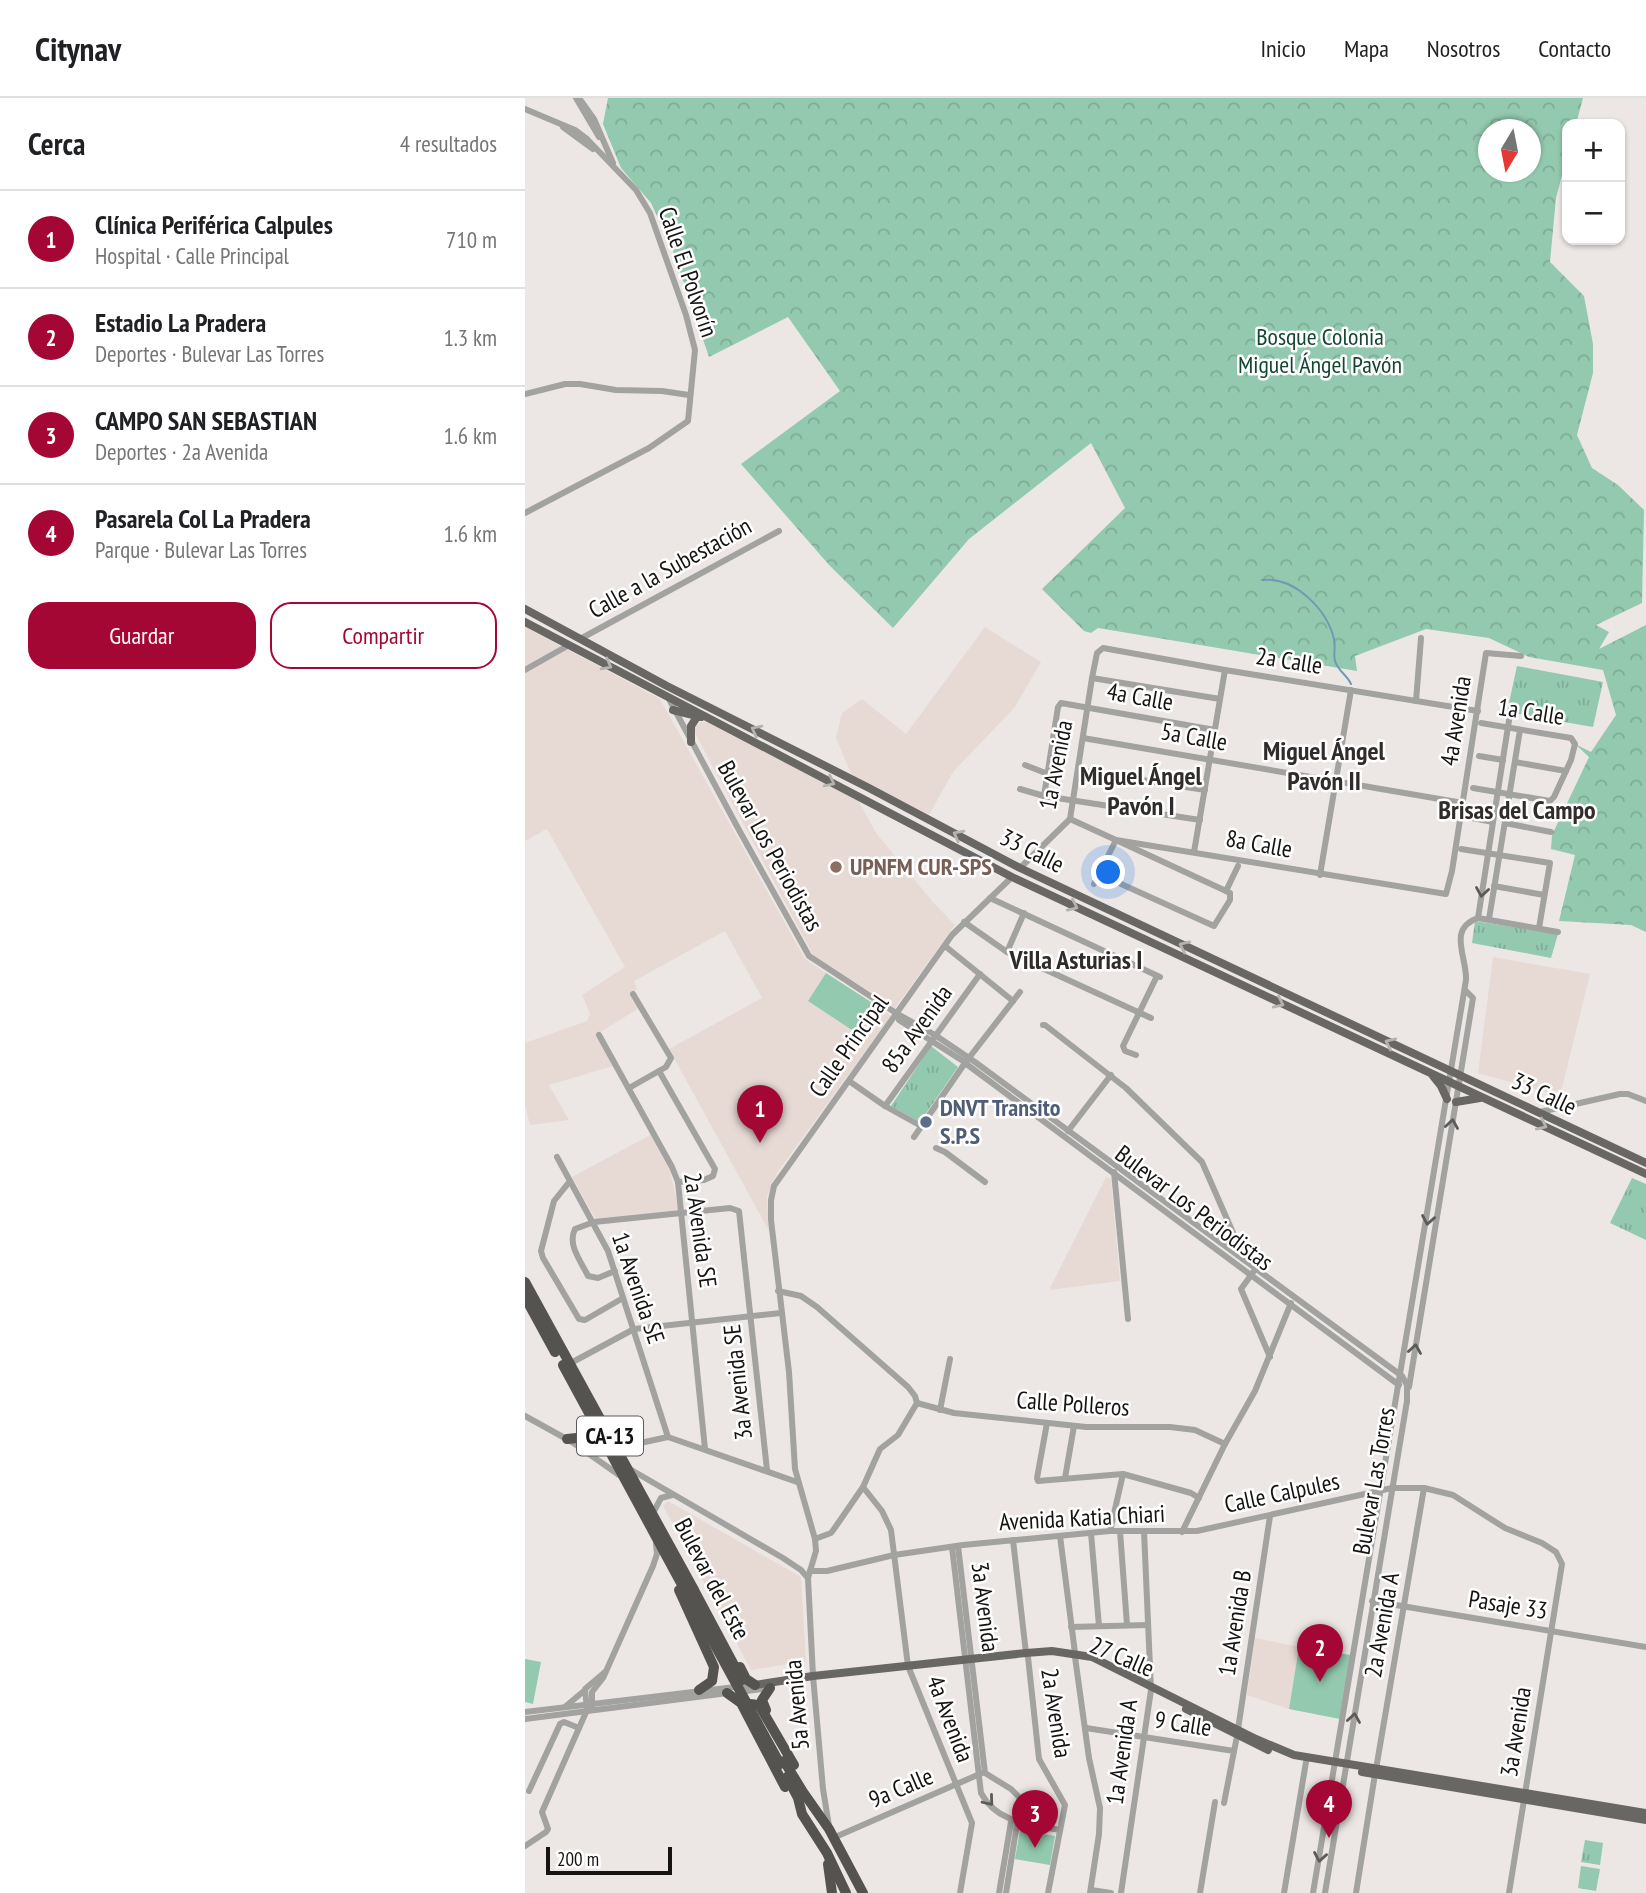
<!DOCTYPE html>
<html lang="es">
<meta charset="utf-8">
<style>
body{margin:0;font-family:"PT Sans Narrow",sans-serif;background:#f6f6f6;color:#202124}
.controls{position:absolute;right:21px;top:21px;display:grid;overflow:hidden;border-radius:14px;box-shadow:0 2px 5px #0004}
.controls button{width:63px;height:63px;display:grid;place-items:center;padding:0;border:0;border-bottom:2px solid #e0e0e0;background:#fff;color:#202124;font:35px sans-serif}
.compass{position:absolute;left:953px;top:21px;width:63px;height:63px;border-radius:50%;background:#fff;box-shadow:0 2px 5px #0004;rotate:190deg}
.scale{position:absolute;left:21px;bottom:18px;width:126px;box-sizing:border-box;padding-left:7px;border:4px solid #151413;border-top:0;font-size:19px;line-height:24px;white-space:nowrap;color:#151413;-webkit-text-stroke:5px #fff;paint-order:stroke}
.you{position:absolute;left:584px;top:775px;width:24px;height:24px;margin:-18px;border:5px solid #fff;border-radius:50%;background:#1a73e8;box-shadow:0 0 0 10px #1a73e833}
.badge{display:grid;place-items:center;width:46px;height:46px;border-radius:50%;background:#a40733;color:#fff;font-size:23px;font-weight:700}
.pin{position:absolute;translate:-50% -58px;filter:drop-shadow(0 2px 4px #0008)}
.pin::after{content:'';position:absolute;top:37px;width:24px;height:21px;background:inherit;clip-path:polygon(0 0,100% 0,50% 100%)}
.list{margin:0;padding:0;list-style:none}
h2{display:flex;justify-content:space-between;align-items:center;height:91px;margin:0;padding:0 28px;font-size:30px}
h2 small{font-size:23px;font-weight:400;color:#757577}
.list li{display:grid;grid-template-columns:46px 1fr auto;gap:21px;align-items:center;box-sizing:border-box;height:98px;padding:0 28px;border-top:2px solid #e0e0e0}
.list b{display:block;font-size:26px;white-space:nowrap}
.list p{margin:0;font-size:23px;white-space:nowrap;color:#757577}
.list em{font-size:23px;font-style:normal;color:#757577}
.actions{display:flex;gap:14px;padding:21px 28px}
.actions a{flex:1;padding:16px 0;border:2px solid #a40733;border-radius:21px;text-align:center;font-size:24px;color:#a40733}
.actions .main{background:#a40733;color:#fff}
.map{position:relative;flex:none;width:1121px;height:1795px;overflow:hidden}
header{display:flex;align-items:center;gap:42px;box-sizing:border-box;height:98px;padding:0 35px;background:#fff;border-bottom:2px solid #e0e0e0}
header strong{font-size:33px}
nav{display:flex;gap:38px;margin-inline-start:auto;font-size:24px}
main{display:flex}
aside{flex:1;background:#fff}
.map>svg:first-child{display:block}
</style>
<header>
<strong>Citynav</strong>
<nav><a>Inicio</a><a>Mapa</a><a>Nosotros</a><a>Contacto</a></nav>
</header>
<main>
<aside>
<h2>Cerca<small>4 resultados</small></h2>
<ul class="list">
<li><span class="badge">1</span><div><b>Clínica Periférica Calpules</b><p>Hospital · Calle Principal</p></div><em>710 m</em></li>
<li><span class="badge">2</span><div><b>Estadio La Pradera</b><p>Deportes · Bulevar Las Torres</p></div><em>1.3 km</em></li>
<li><span class="badge">3</span><div><b>CAMPO SAN SEBASTIAN</b><p>Deportes · 2a Avenida</p></div><em>1.6 km</em></li>
<li><span class="badge">4</span><div><b>Pasarela Col La Pradera</b><p>Parque · Bulevar Las Torres</p></div><em>1.6 km</em></li>
</ul>
<div class="actions"><a class="main">Guardar</a><a>Compartir</a></div>
</aside>
<div class="map">
<svg width="1121" height="1795" viewBox="0 0 1121 1795">
<defs>
<pattern id="forest-crowns" width="20" height="18" patternUnits="userSpaceOnUse" patternTransform="scale(1.75)"><rect width="20" height="18" fill="#93c9ae"/><path d="M2 6a3 3 0 1 1 6 0M12 15a3 3 0 1 1 6 0" fill="none" stroke="#7eac95"/></pattern>
<pattern id="park-tufts" width="24" height="20" patternUnits="userSpaceOnUse" patternTransform="scale(1.75)"><rect width="24" height="20" fill="#93c9ae"/><path d="M3 7l-1-3M5 7V3M7 7l1-3M15 17l-1-3M17 17v-4M19 17l1-3" fill="none" stroke="#7eac95"/></pattern>
</defs>
<rect width="100%" height="100%" fill="#ece7e5"/>
<!-- built -->
<g fill="#e7dad5">
<path d="M 0,529 L 135,601 L 280,861 L 366,918 L 252,1075 L 242,1098 L 244,1133 L 144,951 L 237,900 L 200,833 L 109,883 L 112,891 L 105,895 L 114,910 L 71,937 L 88,968 L 24,987 L 44,1022 L 5,1027 L 0,1007 L 0,945 L 62,923 L 65,916 L 57,897 L 100,869 L 22,731 L 0,743 Z"/>
<path d="M 460,529 L 516,564 L 490,609 L 428,674 L 404,717 L 329,683 L 311,640 L 317,615 L 337,601 L 381,636 Z"/>
<path d="M 176,624 L 181,624 L 333,702 L 351,735 L 408,804 L 430,827 L 370,910 L 288,857 L 171,637 L 169,630 Z"/>
<path d="M 968,859 L 1065,876 L 1035,998 L 953,975 Z"/>
<path d="M 127,1036 L 144,1069 L 154,1113 L 71,1122 L 47,1079 Z"/>
<path d="M 581,1079 L 586,1081 L 595,1183 L 524,1192 Z"/>
<path d="M 143,1403 L 276,1479 L 281,1563 L 226,1572 L 138,1408 Z"/>
<path d="M 730,1540 L 774,1549 L 764,1611 L 722,1597 Z"/>
</g>
<!-- grass -->
<g fill="#93c9ae">
<path d="M 301,875 L 349,906 L 330,934 L 283,903 Z"/>
<path d="M 774,1549 L 826,1557 L 815,1621 L 764,1611 Z"/>
<path d="M 0,1561 L 16,1564 L 8,1606 L 0,1604 Z"/>
<path d="M 495,1732 L 530,1738 L 525,1767 L 490,1761 Z"/>
</g>
<!-- forest -->
<path fill="url(#forest-crowns)" fill-rule="evenodd" d="M 83,0 L 1058,0 L 1051,26 L 1042,26 L 1042,58 L 1031,100 L 1025,164 L 1059,198 L 1068,246 L 1068,275 L 1052,337 L 1067,370 L 1093,387 L 1119,412 L 1117,505 L 1071,527 L 1084,534 L 1074,551 L 1121,527 L 1121,834 L 1106,827 L 1034,823 L 1050,757 L 1026,751 L 1027,737 L 1064,659 L 1050,646 L 1066,654 L 1091,617 L 1078,572 L 1004,559 L 964,540 L 901,531 L 830,558 L 832,573 L 573,530 L 566,535 L 559,533 L 517,491 L 600,410 L 566,345 L 444,441 L 368,530 L 305,468 L 216,366 L 315,293 L 263,219 L 184,259 L 148,153 L 126,105 L 96,70 L 78,26 ZM 964,32 L 1006,32 L 1006,74 L 964,74 Z"/>
<!-- park -->
<g fill="url(#park-tufts)">
<path d="M 992,568 L 1078,584 L 1068,629 L 982,614 Z"/>
<path d="M 950,823 L 1033,836 L 1026,860 L 947,845 Z"/>
<path d="M 406,948 L 433,969 L 395,1024 L 366,1008 Z"/>
<path d="M 1107,1080 L 1121,1086 L 1121,1142 L 1085,1125 Z"/>
<path d="M 1060,1742 L 1078,1745 L 1075,1767 L 1056,1764 Z"/>
<path d="M 1056,1768 L 1075,1771 L 1071,1793 L 1053,1790 Z"/>
</g>
<g fill="none" stroke-linecap="round" stroke-linejoin="round">
<!-- stream -->
<path stroke="#7199b3" stroke-width="2" d="M 737,482 C 770,478 802,512 809,541 C 811,549 808,556 810,563 C 813,573 822,577 826,586"/>
<!-- minor -->
<g stroke="#a2a2a0" stroke-width="6">
<path d="M 51,0 L 74,39"/>
<path d="M 54,0 L 69,21 L 88,65"/>
<path d="M 0,11 L 50,32 L 62,41 L 111,92 L 125,115 L 161,217 L 170,252 L 163,323 L 124,350 L 0,415"/>
<path d="M 38,29 L 68,51"/>
<path d="M 0,296 L 40,286 L 55,286 L 91,292 L 137,293 L 164,297"/>
<path d="M 55,541 L 254,433"/>
<path d="M 0,572 L 44,547"/>
<path d="M 567,580 L 695,601"/>
<path d="M 144,601 L 214,732 L 284,858 L 371,915 L 410,937 L 450,964 L 877,1278 L 882,1287 L 882,1304"/>
<path d="M 891,603 L 896,540"/>
<path d="M 558,640 L 938,705"/>
<path d="M 954,658 L 978,662"/>
<path d="M 990,664 L 1041,673"/>
<path d="M 500,667 L 523,676"/>
<path d="M 553,672 L 680,692"/>
<path d="M 948,690 L 1025,703 L 1029,699 L 1046,662 L 1050,646 L 1046,640 L 956,625"/>
<path d="M 495,691 L 519,698 L 675,722"/>
<path d="M 519,698 L 533,609 L 536,605 L 690,632"/>
<path d="M 942,719 L 968,724"/>
<path d="M 545,721 L 591,742 L 921,796 L 927,773 L 961,555 L 996,558"/>
<path d="M 980,725 L 1026,734"/>
<path d="M 936,751 L 1025,765 L 1014,830"/>
<path d="M 669,754 L 700,572"/>
<path d="M 495,770 L 545,721 L 567,580 L 572,555 L 578,550 L 700,572 L 953,613"/>
<path d="M 574,776 L 689,828 L 705,802 L 705,795 L 701,793 L 713,768"/>
<path d="M 795,777 L 826,592"/>
<path d="M 569,786 L 591,742 L 701,793"/>
<path d="M 969,788 L 1019,797"/>
<path d="M 465,800 L 635,879"/>
<path d="M 953,820 L 985,616"/>
<path d="M 964,821 L 995,632"/>
<path d="M 439,824 L 482,854 L 626,920"/>
<path d="M 420,848 L 488,903"/>
<path d="M 482,854 L 499,815"/>
<path d="M 371,915 L 374,922 L 441,965"/>
<path d="M 518,927 L 520,927 L 601,990 L 677,1064 L 716,1153 L 718,1161"/>
<path d="M 74,937 L 147,1069 L 153,1084 L 180,1351"/>
<path d="M 611,957 L 600,953 L 598,948 L 632,878"/>
<path d="M 440,965 L 874,1287"/>
<path d="M 134,973 L 190,1071 L 188,1078 L 179,1082 L 153,1084"/>
<path d="M 324,983 L 360,1008 L 396,1028"/>
<path d="M 104,990 L 141,969 L 146,960 L 108,896"/>
<path d="M 360,1008 L 455,876"/>
<path d="M 1015,1014 L 1095,996 L 1103,996 L 1121,1003"/>
<path d="M 543,1033 L 586,977"/>
<path d="M 389,1039 L 440,965 L 495,894"/>
<path d="M 411,1050 L 420,1054 L 460,1084"/>
<path d="M 32,1059 L 83,1153 L 143,1339"/>
<path d="M 589,1074 L 603,1221"/>
<path d="M 45,1083 L 29,1103 L 16,1153 L 18,1160 L 54,1221 L 60,1222 L 98,1200"/>
<path d="M 90,1173 L 73,1180 L 63,1178 C 56,1163 42,1147 50,1131 L 69,1124 L 205,1110 L 214,1113 L 242,1372"/>
<path d="M 729,1173 L 716,1191 L 745,1259"/>
<path d="M 253,1193 L 276,1198 L 292,1209 L 383,1289 L 390,1298 L 392,1305"/>
<path d="M 44,1266 L 109,1231 L 256,1215"/>
<path d="M 884,1289 L 948,900 L 940,892"/>
<path d="M 392,1305 L 429,1315 L 561,1329 L 645,1329 L 670,1332 L 700,1346"/>
<path d="M 415,1312 L 425,1261"/>
<path d="M 0,1318 L 47,1344 L 94,1377"/>
<path d="M 522,1325 L 512,1380 L 513,1383 L 598,1376 L 666,1395 L 674,1400"/>
<path d="M 53,1345 L 84,1353"/>
<path d="M 106,1347 L 143,1339 L 272,1384"/>
<path d="M 103,1370 L 258,1460 L 276,1472 L 283,1480"/>
<path d="M 540,1380 L 549,1328"/>
<path d="M 338,1389 L 357,1413 L 366,1432 L 383,1568 L 447,1725 L 435,1795"/>
<path d="M 128,1415 L 136,1400 L 147,1397"/>
<path d="M 585,1433 L 598,1376"/>
<path d="M 595,1433 L 602,1527"/>
<path d="M 657,1434 L 700,1346 L 730,1293 L 766,1205"/>
<path d="M 566,1435 L 574,1528"/>
<path d="M 535,1438 L 550,1555"/>
<path d="M 290,1441 L 306,1435 L 309,1431 L 338,1389 L 355,1351 L 373,1337 L 392,1305"/>
<path d="M 488,1442 L 501,1555"/>
<path d="M 433,1448 L 460,1675 L 486,1691 L 496,1701 L 481,1795"/>
<path d="M 427,1449 L 456,1695 C 472,1725 504,1726 535,1732"/>
<path d="M 285,1473 L 302,1473 L 369,1457 L 438,1447 L 585,1433 L 672,1433 L 867,1390 L 899,1390 L 928,1397 L 980,1430 L 1017,1445 L 1031,1454 L 1037,1466 L 984,1795"/>
<path d="M 847,1503 L 1121,1549"/>
<path d="M 546,1529 L 623,1527"/>
<path d="M 503,1559 L 514,1661 L 540,1707 L 523,1795"/>
<path d="M 550,1559 L 564,1660 L 575,1710 L 574,1736 L 565,1795"/>
<path d="M 214,1594 L 245,1590"/>
<path d="M 41,1608 L 59,1593"/>
<path d="M 67,1608 L 67,1594 L 78,1580 L 128,1468 L 132,1456 L 131,1446"/>
<path d="M 0,1614 L 227,1587"/>
<path d="M 0,1621 L 203,1595"/>
<path d="M 561,1630 L 709,1653"/>
<path d="M 851,1671 L 899,1390"/>
<path d="M 4,1693 L 35,1626 L 39,1624 L 54,1630"/>
<path d="M 699,1705 L 712,1638 L 745,1418"/>
<path d="M 304,1728 L 298,1691 L 288,1578 L 283,1480 L 291,1453 L 290,1441 L 270,1371 L 264,1274 L 246,1122 L 246,1102 L 249,1088 L 427,837 L 487,779"/>
<path d="M 308,1740 L 457,1675"/>
<path d="M 0,1748 L 21,1734 L 23,1731 L 17,1714 L 62,1612 L 60,1591 L 80,1574"/>
<path d="M 566,1792 L 586,1795"/>
<path d="M 474,1795 L 486,1724"/>
<path d="M 596,1795 L 626,1592 L 619,1433"/>
<path d="M 675,1795 L 690,1704"/>
<path d="M 759,1795 L 781,1664"/>
<path d="M 788,1795 L 941,882 C 942,858 922,831 953,820 L 1033,834"/>
<path d="M 800,1795 L 882,1303"/>
<path d="M 831,1795 L 850,1676"/>
</g>
<!-- major -->
<g stroke="#696764" stroke-width="8">
<path d="M 0,511 L 142,588 L 344,690 L 495,770 L 1121,1065"/>
<path d="M 0,524 L 487,779 L 1121,1076"/>
<path d="M 148,612 L 176,619"/>
<path d="M 166,644 L 166,628 L 172,619"/>
<path d="M 908,978 L 916,988 L 922,1001"/>
<path d="M 931,1004 L 955,1000"/>
<path d="M 230,1587 L 288,1578 L 501,1555 L 527,1553 L 567,1559 L 731,1641 L 769,1657 L 1121,1715"/>
<path d="M 661,1611 L 743,1652"/>
<path d="M 837,1674 L 1121,1722"/>
</g>
<!-- highway -->
<g stroke="#54534f" stroke-width="10">
<path d="M 0,1184 L 169,1492"/>
<path d="M 0,1199 L 30,1254"/>
<path d="M 38,1267 L 162,1496"/>
<path d="M 42,1341 L 61,1339 L 67,1322"/>
<path d="M 154,1492 L 189,1569 L 187,1583 L 174,1592"/>
<path d="M 215,1569 L 221,1581 L 230,1587"/>
<path d="M 202,1595 L 216,1605 L 260,1689"/>
<path d="M 241,1612 L 237,1602 L 245,1590"/>
<path d="M 222,1615 L 225,1606 L 234,1607 L 269,1667"/>
<path d="M 259,1663 L 278,1694 L 304,1731 L 338,1795"/>
<path d="M 262,1679 L 273,1700 L 277,1716 L 302,1755 L 321,1795"/>
<path d="M 303,1766 L 307,1795"/>
</g>
<!-- highway-bridge -->
<g stroke="#54534f" stroke-width="10">
<path d="M 169,1492 L 217,1582"/>
<path d="M 162,1496 L 255,1666"/>
</g>
</g>
<!-- one-way arrows -->
<defs><path id="oneway-chevron" d="M-2-3.5L2.5 0L-2 3.5" fill="none" stroke-width="1.6" stroke-linecap="round" stroke-linejoin="round" transform="scale(1.75)"/></defs>
<g stroke="#b4b3b2">
<use href="#oneway-chevron" transform="translate(82 567) rotate(28)"/>
<use href="#oneway-chevron" transform="translate(231 632) rotate(-153)"/>
<use href="#oneway-chevron" transform="translate(305 684) rotate(27)"/>
<use href="#oneway-chevron" transform="translate(433 737) rotate(-152)"/>
<use href="#oneway-chevron" transform="translate(548 808) rotate(25)"/>
<use href="#oneway-chevron" transform="translate(659 848) rotate(-155)"/>
<use href="#oneway-chevron" transform="translate(754 905) rotate(25)"/>
<use href="#oneway-chevron" transform="translate(865 945) rotate(-155)"/>
<use href="#oneway-chevron" transform="translate(1017 1027) rotate(25)"/>
</g>
<g stroke="#5c5b5a">
<use href="#oneway-chevron" transform="translate(957 794) rotate(99)"/>
<use href="#oneway-chevron" transform="translate(927 1026) rotate(-81)"/>
<use href="#oneway-chevron" transform="translate(903 1122) rotate(100)"/>
<use href="#oneway-chevron" transform="translate(890 1251) rotate(-81)"/>
<use href="#oneway-chevron" transform="translate(829 1620) rotate(-81)"/>
<use href="#oneway-chevron" transform="translate(464 1703) rotate(50)"/>
<use href="#oneway-chevron" transform="translate(795 1759) rotate(100)"/>
</g>
<!-- markers -->
<circle fill="#8d6e63" stroke="#fff" stroke-width="2.5" cx="311" cy="769" r="7"/>
<circle fill="#5c6f8a" stroke="#fff" stroke-width="2.5" cx="401" cy="1024" r="7"/>
<g text-anchor="middle" stroke-width="5" stroke-linejoin="round" paint-order="stroke">
<!-- shield labels -->
<rect fill="#fff" stroke="#5b5a5a" stroke-width="2" x="52" y="1318.5" width="66" height="39" rx="5"/>
<g font-size="23" font-weight="bold" fill="#151413">
<text x="85" y="1346">CA-13</text>
</g>
<!-- street labels -->
<g font-size="24" fill="#151413" stroke="#fff">
<text transform="translate(163 174) rotate(71)" y="8">Calle El Polvorín</text>
<text transform="translate(145 470) rotate(-29)" y="8">Calle a la Subestación</text>
<text transform="translate(764 563) rotate(9)" y="8">2a Calle</text>
<text transform="translate(615 599) rotate(10)" y="8">4a Calle</text>
<text transform="translate(1006 614) rotate(9)" y="8">1a Calle</text>
<text transform="translate(931 623) rotate(-81)" y="8">4a Avenida</text>
<text transform="translate(669 639) rotate(10)" y="8">5a Calle</text>
<text transform="translate(531 667) rotate(-79)" y="8">1a Avenida</text>
<text transform="translate(734 746) rotate(10)" y="8">8a Calle</text>
<text transform="translate(245 748) rotate(61)" y="8">Bulevar Los Periodistas</text>
<text transform="translate(507 753) rotate(27)" y="8">33 Calle</text>
<text transform="translate(392 931) rotate(-54)" y="8">85a Avenida</text>
<text transform="translate(324 948) rotate(-55)" y="8">Calle Principal</text>
<text transform="translate(1019 996) rotate(25)" y="8">33 Calle</text>
<text transform="translate(669 1110) rotate(37)" y="8">Bulevar Los Periodistas</text>
<text transform="translate(175 1132) rotate(82)" y="8">2a Avenida SE</text>
<text transform="translate(113 1190) rotate(71)" y="8">1a Avenida SE</text>
<text transform="translate(213 1284) rotate(-96)" y="8">3a Avenida SE</text>
<text transform="translate(548 1306) rotate(4)" y="8">Calle Polleros</text>
<text transform="translate(849 1383) rotate(-80)" y="8">Bulevar Las Torres</text>
<text transform="translate(757 1395) rotate(-12)" y="8">Calle Calpules</text>
<text transform="translate(557 1420) rotate(-3)" y="8">Avenida Katia Chiari</text>
<text transform="translate(187 1481) rotate(62)" y="8">Bulevar del Este</text>
<text transform="translate(983 1507) rotate(9)" y="8">Pasaje 33</text>
<text transform="translate(460 1509) rotate(83)" y="8">3a Avenida</text>
<text transform="translate(710 1525) rotate(-81)" y="8">1a Avenida B</text>
<text transform="translate(857 1527) rotate(-80)" y="8">2a Avenida A</text>
<text transform="translate(597 1559) rotate(23)" y="8">27 Calle</text>
<text transform="translate(272 1607) rotate(-95)" y="8">5a Avenida</text>
<text transform="translate(531 1615) rotate(81)" y="8">2a Avenida</text>
<text transform="translate(425 1621) rotate(69)" y="8">4a Avenida</text>
<text transform="translate(658 1626) rotate(9)" y="8">9 Calle</text>
<text transform="translate(991 1634) rotate(-81)" y="8">3a Avenida</text>
<text transform="translate(597 1654) rotate(-82)" y="8">1a Avenida A</text>
<text transform="translate(376 1690) rotate(-23)" y="8">9a Calle</text>
</g>
<!-- park labels -->
<g font-size="24" fill="#134631" stroke="#fff">
<text x="795" y="247">Bosque Colonia<tspan x="795" dy="28">Miguel Ángel Pavón</tspan></text>
</g>
<!-- education labels -->
<g font-size="24" font-weight="bold" fill="#785e54" stroke="#fff" text-anchor="start">
<text x="325" y="777">UPNFM CUR-SPS</text>
</g>
<!-- service labels -->
<g font-size="24" font-weight="bold" fill="#4e5e75" stroke="#fff" text-anchor="start">
<text x="415" y="1018">DNVT Transito<tspan x="415" dy="28">S.P.S</tspan></text>
</g>
<!-- neighbourhood labels -->
<g font-size="26" font-weight="bold" fill="#302c2b" stroke="#fff">
<text x="799" y="662">Miguel Ángel<tspan x="799" dy="30">Pavón II</tspan></text>
<text x="616" y="687">Miguel Ángel<tspan x="616" dy="30">Pavón I</tspan></text>
<text x="992" y="721">Brisas del Campo</text>
<text x="551" y="871">Villa Asturias I</text>
</g>
</g>
</svg>
<div class="controls">
<button>+</button>
<button>−</button>
</div>
<svg class="compass" viewBox="-18 -18 36 36"><path d="M0-13l5 13h-10z" fill="#e53935"/><path d="M0 13l5-13h-10z" fill="#757577"/></svg>
<div class="scale">200 m</div>
<div class="you"></div>
<div class="pin badge" style="left:235px;top:1045px">1</div>
<div class="pin badge" style="left:795px;top:1584px">2</div>
<div class="pin badge" style="left:510px;top:1750px">3</div>
<div class="pin badge" style="left:804px;top:1740px">4</div>
</div>
</main>
